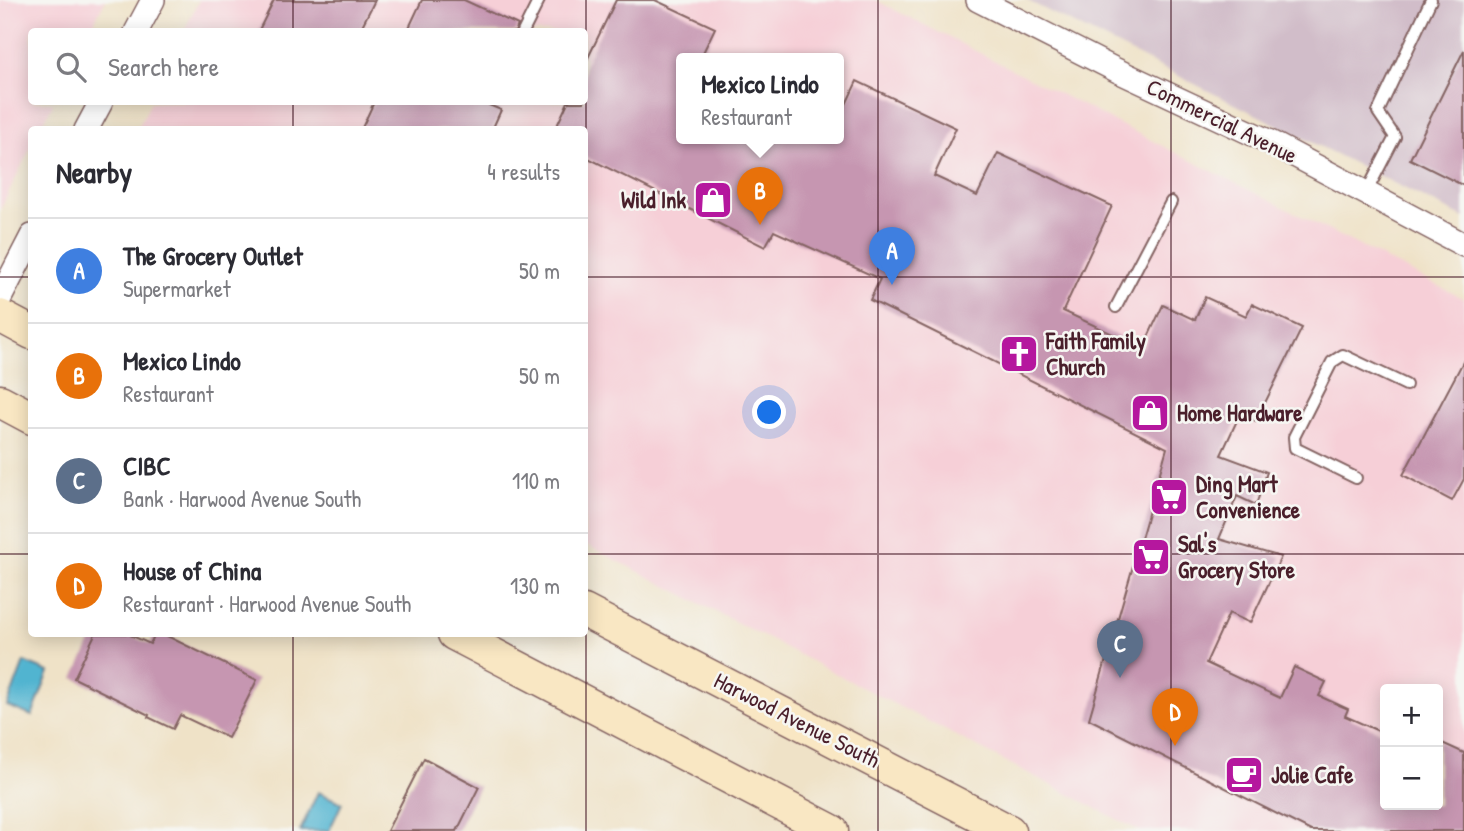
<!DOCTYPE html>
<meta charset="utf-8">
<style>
body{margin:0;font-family:"Patrick Hand",sans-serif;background:#f7f7f7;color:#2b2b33}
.controls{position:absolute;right:21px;bottom:21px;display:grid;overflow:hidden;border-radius:7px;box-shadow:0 4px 18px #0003}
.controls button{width:63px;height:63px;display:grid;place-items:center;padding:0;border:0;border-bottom:2px solid #e1e1e2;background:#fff;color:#2b2b33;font:35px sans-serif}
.you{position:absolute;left:770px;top:413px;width:24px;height:24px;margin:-18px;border:5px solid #fff;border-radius:50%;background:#1a73e8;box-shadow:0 0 0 10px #1a73e833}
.badge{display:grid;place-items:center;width:46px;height:46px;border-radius:50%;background:#0f766e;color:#fff;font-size:23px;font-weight:700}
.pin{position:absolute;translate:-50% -58px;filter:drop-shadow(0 2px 4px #0008)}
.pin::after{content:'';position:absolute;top:37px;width:24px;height:21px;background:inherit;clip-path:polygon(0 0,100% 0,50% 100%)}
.popup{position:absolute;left:676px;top:53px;width:168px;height:91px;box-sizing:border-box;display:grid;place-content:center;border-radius:7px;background:#fff;filter:drop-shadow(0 2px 5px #0005);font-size:23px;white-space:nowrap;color:#7c7c81}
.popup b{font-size:26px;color:#2b2b33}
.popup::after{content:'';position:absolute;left:50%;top:100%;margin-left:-14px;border:14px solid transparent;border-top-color:#fff}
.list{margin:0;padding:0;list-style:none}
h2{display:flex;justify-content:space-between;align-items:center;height:91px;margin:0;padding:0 28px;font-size:30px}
h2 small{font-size:23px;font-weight:400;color:#7c7c81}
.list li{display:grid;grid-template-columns:46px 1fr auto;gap:21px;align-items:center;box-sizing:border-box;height:105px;padding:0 28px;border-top:2px solid #e1e1e2}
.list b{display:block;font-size:26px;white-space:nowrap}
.list p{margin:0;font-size:23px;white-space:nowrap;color:#7c7c81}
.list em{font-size:23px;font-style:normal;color:#7c7c81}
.icon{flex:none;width:38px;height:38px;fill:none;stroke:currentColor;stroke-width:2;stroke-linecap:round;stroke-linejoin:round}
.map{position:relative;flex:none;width:1464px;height:831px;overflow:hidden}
.search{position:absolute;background:#fff;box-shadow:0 4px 18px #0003;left:28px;top:28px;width:560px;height:77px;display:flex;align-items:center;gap:18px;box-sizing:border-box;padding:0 24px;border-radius:7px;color:#7c7c81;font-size:26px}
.panel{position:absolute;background:#fff;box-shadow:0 4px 18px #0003;left:28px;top:126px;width:560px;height:511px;border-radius:7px}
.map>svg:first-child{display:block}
</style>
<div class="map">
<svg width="1464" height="831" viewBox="0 0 1464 831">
<rect width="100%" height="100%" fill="#f6f6f2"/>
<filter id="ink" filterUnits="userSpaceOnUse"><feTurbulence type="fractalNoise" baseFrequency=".0143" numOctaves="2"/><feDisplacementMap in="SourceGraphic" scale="14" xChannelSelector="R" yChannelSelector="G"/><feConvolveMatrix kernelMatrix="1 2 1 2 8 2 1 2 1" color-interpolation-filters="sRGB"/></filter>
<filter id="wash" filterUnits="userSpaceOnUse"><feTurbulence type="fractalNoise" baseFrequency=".00686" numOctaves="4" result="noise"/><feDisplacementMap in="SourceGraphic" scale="28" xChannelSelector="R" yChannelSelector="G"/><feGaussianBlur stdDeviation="1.57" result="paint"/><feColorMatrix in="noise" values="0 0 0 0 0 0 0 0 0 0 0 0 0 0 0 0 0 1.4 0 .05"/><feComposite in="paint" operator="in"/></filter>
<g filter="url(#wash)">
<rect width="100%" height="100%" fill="#efe2c7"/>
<!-- built -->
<g fill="#f6cfd7" fill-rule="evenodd">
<path d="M 0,0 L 105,0 L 90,31 L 32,32 L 32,102 L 54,102 L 40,129 L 32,130 L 31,147 L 0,210 Z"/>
<path d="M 199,0 L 875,0 L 1464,299 L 1464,831 L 1140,831 L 585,544 L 584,130 L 137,130 L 151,102 L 584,102 L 584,32 L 184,31 ZM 681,59 L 839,59 L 839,139 L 681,139 ZM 1385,689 L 1438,689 L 1438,805 L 1385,805 Z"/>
</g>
<!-- industrial -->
<path fill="#d1bdc9" d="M 1026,0 L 1464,0 L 1464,218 Z"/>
<!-- water -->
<g fill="#51b4d0" stroke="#4e6a7e" stroke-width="2">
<path d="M 24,662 L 49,672 L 32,716 L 7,706 Z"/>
<path d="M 318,792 L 342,803 L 329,831 L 300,831 Z"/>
</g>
<g id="blocks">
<!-- building -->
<g fill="#c696b1">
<path d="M 274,0 L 375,0 L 359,32 L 258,32 Z"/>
<path d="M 422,0 L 464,0 L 518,25 L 515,32 L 407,32 Z"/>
<path d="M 616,0 L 655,0 L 715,28 L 700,59 L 681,59 L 681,139 L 839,139 L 839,119 L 857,81 L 956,128 L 934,176 L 977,196 L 998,153 L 1112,206 L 1063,311 L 1143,348 L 1163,305 L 1195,320 L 1205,297 L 1246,316 L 1252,304 L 1302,328 L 1256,421 L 1240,414 L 1221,455 L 1267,472 L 1256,505 L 1237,496 L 1219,539 L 1281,557 L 1250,623 L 1229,613 L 1206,663 L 1280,698 L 1294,667 L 1326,682 L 1319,696 L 1348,709 L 1345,716 L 1385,734 L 1385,805 L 1438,805 L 1438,741 L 1464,753 L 1464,831 L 1311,831 L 1089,719 L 1167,448 L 870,300 L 880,279 L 774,231 L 765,247 L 584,156 L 584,130 L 555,130 L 568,102 L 584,102 L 584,66 Z"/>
<path d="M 1464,50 L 1464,186 L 1410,159 Z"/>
<path d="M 374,102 L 482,102 L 501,110 L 492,130 L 361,130 Z"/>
<path d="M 1464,360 L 1464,479 L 1452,501 L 1403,475 Z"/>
<path d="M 95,634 L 128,634 L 150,644 L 155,634 L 163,634 L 257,680 L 228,738 L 180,715 L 173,729 L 148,717 L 149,715 L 74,678 Z"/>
<path d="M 424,758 L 479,787 L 457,831 L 387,831 Z"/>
</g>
</g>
</g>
<g filter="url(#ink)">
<use href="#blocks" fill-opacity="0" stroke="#846362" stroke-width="2"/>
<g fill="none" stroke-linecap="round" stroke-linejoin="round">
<!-- service casing -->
<g stroke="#846362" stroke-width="14">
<g id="service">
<path d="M 523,32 L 539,0"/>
<path d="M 1366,193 L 1395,137 L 1378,112 L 1431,0"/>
<path d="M 1116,307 L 1171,202"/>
<path d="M 1356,478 L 1295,448 L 1294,437 L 1332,362 L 1343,355 L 1406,385"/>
</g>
</g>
<!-- minor casing -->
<g stroke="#846362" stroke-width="26">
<g id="minor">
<path d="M 978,0 L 1116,70 L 1270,142 L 1464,245"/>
<path d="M 136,32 L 153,0"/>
<path d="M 86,130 L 101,102"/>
<path d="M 0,298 L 32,236"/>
</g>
</g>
<!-- secondary casing -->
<g stroke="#846362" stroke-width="35">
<g id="secondary">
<path d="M 0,316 L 32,333"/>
<path d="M 0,401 L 32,418"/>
<path d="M 584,611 L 1009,831"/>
<path d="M 454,634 L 832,831"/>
</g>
</g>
<!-- service -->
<use href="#service" stroke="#fff" stroke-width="10"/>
<!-- minor -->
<use href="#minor" stroke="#fff" stroke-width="23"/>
<!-- secondary -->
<use href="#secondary" stroke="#f9e7c3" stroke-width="32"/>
</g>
</g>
<!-- grid -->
<path fill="none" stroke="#4a1f2b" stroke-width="2" stroke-opacity="0.55" d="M 293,0 L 293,32M 586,0 L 586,831M 878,0 L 878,831M 1171,0 L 1171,831M 293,102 L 293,130M 0,277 L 32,277M 584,277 L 1464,277M 0,554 L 32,554M 584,554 L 1464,554M 293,634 L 293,831"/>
<!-- icons -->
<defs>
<g id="shop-square" transform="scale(2.0125)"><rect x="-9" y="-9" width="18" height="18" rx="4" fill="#b5179e" stroke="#f6f6f2"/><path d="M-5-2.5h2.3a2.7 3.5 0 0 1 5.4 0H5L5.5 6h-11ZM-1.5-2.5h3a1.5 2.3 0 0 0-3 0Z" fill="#fff"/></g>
<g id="church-square" transform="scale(2.0125)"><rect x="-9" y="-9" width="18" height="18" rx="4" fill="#b5179e" stroke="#f6f6f2"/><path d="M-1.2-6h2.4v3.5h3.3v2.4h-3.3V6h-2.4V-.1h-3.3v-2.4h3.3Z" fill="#fff"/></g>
<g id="supermarket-square" transform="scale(2.0125)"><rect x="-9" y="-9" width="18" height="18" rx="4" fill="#b5179e" stroke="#f6f6f2"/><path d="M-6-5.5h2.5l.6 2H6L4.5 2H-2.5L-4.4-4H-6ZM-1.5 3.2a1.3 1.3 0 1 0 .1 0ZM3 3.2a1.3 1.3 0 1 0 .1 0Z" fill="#fff"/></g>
<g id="cafe-square" transform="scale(2.0125)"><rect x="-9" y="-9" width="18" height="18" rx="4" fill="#b5179e" stroke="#f6f6f2"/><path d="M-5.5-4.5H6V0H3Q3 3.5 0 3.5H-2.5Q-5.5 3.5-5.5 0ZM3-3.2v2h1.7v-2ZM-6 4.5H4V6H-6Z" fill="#fff"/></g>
</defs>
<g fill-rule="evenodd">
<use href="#shop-square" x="713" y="200"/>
<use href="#church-square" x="1019" y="354"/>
<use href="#shop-square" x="1150" y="413"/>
<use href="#supermarket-square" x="1169" y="497"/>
<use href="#supermarket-square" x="1151" y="557"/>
<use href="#cafe-square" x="1244" y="775"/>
</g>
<g text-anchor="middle" stroke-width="5" stroke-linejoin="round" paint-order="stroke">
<!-- street labels -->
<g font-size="23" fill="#4a1f2b" stroke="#f6f6f2">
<text transform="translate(1222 121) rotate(26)" y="8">Commercial Avenue</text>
<text transform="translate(797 720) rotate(27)" y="8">Harwood Avenue South</text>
</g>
<!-- poi labels -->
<g font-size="23" font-weight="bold" fill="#4a1f2b" stroke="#f6f6f2" text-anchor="start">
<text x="686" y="208" text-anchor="end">Wild Ink</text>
<text x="1046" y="349">Faith Family<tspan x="1046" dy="26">Church</tspan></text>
<text x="1177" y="421">Home Hardware</text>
<text x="1196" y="492">Ding Mart<tspan x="1196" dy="26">Convenience</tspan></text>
<text x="1178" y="552">Sal's<tspan x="1178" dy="26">Grocery Store</tspan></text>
<text x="1271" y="783">Jolie Cafe</text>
</g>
</g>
</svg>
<div class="controls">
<button>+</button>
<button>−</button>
</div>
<div class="you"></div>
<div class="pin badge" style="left:892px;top:285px;background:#3f7fe0">A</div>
<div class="pin badge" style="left:760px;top:225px;background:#e8710a">B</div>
<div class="popup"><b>Mexico Lindo</b>Restaurant</div>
<div class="pin badge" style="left:1120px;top:678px;background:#5c6f8a">C</div>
<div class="pin badge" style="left:1175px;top:746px;background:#e8710a">D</div>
<div class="search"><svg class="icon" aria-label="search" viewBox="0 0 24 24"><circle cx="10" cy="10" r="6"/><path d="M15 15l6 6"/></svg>Search here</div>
<section class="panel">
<h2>Nearby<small>4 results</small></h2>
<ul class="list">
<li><span class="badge" style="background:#3f7fe0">A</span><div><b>The Grocery Outlet</b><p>Supermarket</p></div><em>50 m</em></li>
<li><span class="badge" style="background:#e8710a">B</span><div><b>Mexico Lindo</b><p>Restaurant</p></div><em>50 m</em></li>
<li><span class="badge" style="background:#5c6f8a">C</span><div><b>CIBC</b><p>Bank · Harwood Avenue South</p></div><em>110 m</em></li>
<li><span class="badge" style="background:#e8710a">D</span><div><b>House of China</b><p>Restaurant · Harwood Avenue South</p></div><em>130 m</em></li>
</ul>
</section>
</div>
